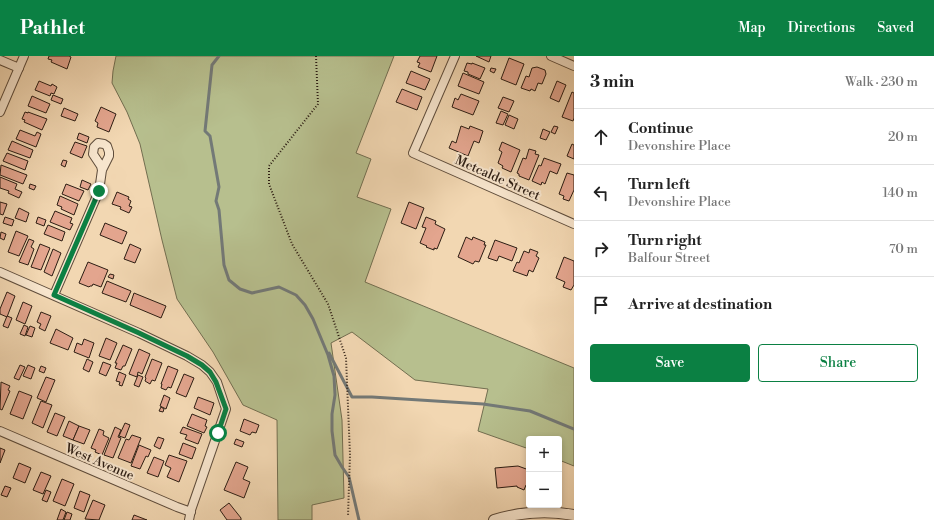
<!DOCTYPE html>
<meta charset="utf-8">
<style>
body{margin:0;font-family:"Libre Bodoni",serif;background:#f6f6f6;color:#222}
.controls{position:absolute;right:12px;bottom:12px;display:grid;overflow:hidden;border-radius:4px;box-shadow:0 2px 6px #0003}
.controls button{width:36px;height:36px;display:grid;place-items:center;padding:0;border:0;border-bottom:1px solid #e0e0e0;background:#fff;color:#222;font:20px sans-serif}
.stop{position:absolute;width:12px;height:12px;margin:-9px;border:3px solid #0b8043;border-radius:50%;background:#fff}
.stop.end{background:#0b8043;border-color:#fff;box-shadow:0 1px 4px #0008}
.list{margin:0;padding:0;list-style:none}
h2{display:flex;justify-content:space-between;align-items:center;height:52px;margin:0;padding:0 16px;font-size:17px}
h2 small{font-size:13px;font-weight:400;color:#767676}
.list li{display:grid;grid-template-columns:26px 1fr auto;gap:12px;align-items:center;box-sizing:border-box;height:56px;padding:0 16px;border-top:1px solid #e0e0e0}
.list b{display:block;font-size:15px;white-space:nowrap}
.list p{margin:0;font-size:13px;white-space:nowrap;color:#767676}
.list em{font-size:13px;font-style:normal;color:#767676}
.actions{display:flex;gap:8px;padding:12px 16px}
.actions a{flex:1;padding:9px 0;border:1px solid #0b8043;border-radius:4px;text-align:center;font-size:14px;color:#0b8043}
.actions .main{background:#0b8043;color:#fff}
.icon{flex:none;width:22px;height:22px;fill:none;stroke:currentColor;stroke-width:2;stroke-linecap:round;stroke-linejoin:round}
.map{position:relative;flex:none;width:574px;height:464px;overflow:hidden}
header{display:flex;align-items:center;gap:24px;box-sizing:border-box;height:56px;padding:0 20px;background:#0b8043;color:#fff}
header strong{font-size:19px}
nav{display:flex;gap:22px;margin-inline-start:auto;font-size:14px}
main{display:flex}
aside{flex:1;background:#fff}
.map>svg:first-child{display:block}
</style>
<header>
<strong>Pathlet</strong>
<nav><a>Map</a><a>Directions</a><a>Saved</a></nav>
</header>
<main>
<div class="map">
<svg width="574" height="464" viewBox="0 0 574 464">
<rect width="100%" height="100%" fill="#f2d7b2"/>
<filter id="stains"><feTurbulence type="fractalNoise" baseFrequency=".005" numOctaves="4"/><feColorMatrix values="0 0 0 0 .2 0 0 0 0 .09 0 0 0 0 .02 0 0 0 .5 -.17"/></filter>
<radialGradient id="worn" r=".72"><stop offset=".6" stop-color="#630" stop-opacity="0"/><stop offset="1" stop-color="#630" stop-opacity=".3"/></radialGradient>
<!-- green -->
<path fill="#b7bf8e" stroke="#726e50" d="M 116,0 L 394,0 L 356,97 L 371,103 L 357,141 L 391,153 L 365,226 L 574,312 L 574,410 L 559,404 L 559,383 L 529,383 L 529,393 L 478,375 L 488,333 L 415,324 L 352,276 L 331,287 L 342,364 L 344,442 L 312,449 L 312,464 L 278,464 L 277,364 L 243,349 L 213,296 L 177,243 L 162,184 L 140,88 L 127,56 L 112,27 L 113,15 Z"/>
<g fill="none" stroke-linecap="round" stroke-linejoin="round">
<!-- stream -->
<g stroke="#737977" stroke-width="3">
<path d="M 219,0 L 212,9 L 205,75 L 210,80 L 219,131 L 216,145 L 219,154 L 224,209 L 229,224 L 240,233 L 252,237 L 279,231 L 296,239 L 305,249 L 313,263 L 328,299 L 334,320 L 335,339 L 332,358 L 332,375 L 335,399 L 342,411 L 349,421 L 359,464"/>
<path d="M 329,297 L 352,341 L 372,341 L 483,348 L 530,355 L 574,373"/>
</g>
</g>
<!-- building -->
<g fill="#e3a58e" stroke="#2c1d13">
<path d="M 49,0 L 69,0 L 71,1 L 67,13 L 51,6 L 52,4 L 48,3 Z"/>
<path d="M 420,0 L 437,0 L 431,16 L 418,11 L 420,7 L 417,6 Z"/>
<path d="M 476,0 L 491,0 L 489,6 Z"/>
<path d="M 509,2 L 524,8 L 516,29 L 501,23 Z"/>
<path d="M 467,7 L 472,8 L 472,7 L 485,12 L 480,23 L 468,18 L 468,16 L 464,15 Z"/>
<path d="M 537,11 L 545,14 L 546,18 L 542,28 L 538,27 L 535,35 L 531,33 L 530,35 L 521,32 L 526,20 L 529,21 L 532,12 Z"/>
<path d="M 491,12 L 496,13 L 494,17 L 490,15 Z"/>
<path d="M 411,15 L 430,23 L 425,34 L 406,27 Z"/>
<path d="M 463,17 L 484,26 L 479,38 L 458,30 Z"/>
<path d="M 39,25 L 51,30 L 52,28 L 57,31 L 54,38 L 51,37 L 50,40 L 35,34 Z"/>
<path d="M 557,25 L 566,29 L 559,46 L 550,42 Z"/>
<path d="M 402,33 L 422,41 L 417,54 L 396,46 Z"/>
<path d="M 572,36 L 574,37 L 574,62 L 573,65 L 562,61 Z"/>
<path d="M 461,38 L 479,45 L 473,59 L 452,51 L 455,42 L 458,44 Z"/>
<path d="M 53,39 L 63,43 L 61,48 L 51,44 Z"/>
<path d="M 32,40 L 50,48 L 46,57 L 28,50 Z"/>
<path d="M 503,41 L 514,45 L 509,56 L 498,52 Z"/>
<path d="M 101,51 L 116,58 L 109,76 L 97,71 L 98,67 L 95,65 Z"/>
<path d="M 64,52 L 78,58 L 75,65 L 61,60 Z"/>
<path d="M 501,55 L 508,58 L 503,69 L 496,67 Z"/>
<path d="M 25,56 L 28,57 L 28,56 L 47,63 L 42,74 L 24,66 L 25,64 L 22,63 Z"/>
<path d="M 509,59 L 518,63 L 514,73 L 505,69 Z"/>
<path d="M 461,70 L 469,73 L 470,70 L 483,75 L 479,87 L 474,85 L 468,100 L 449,92 L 452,85 L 456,87 Z"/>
<path d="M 554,70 L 558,71 L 555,78 L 551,76 Z"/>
<path d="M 543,73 L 550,76 L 546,84 L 540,82 Z"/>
<path d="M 20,74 L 35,80 L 37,76 L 41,78 L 36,91 L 16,83 Z"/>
<path d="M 79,77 L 89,81 L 87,87 L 77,83 Z"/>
<path d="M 12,85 L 33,94 L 30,102 L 8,94 Z"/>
<path d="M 75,86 L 87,90 L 82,102 L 70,97 Z"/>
<path d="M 502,86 L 520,94 L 511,116 L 502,112 L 503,110 L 498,107 L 502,96 L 499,94 Z"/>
<path d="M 572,88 L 574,89 L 574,103 L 567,100 Z"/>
<path d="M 529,93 L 536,95 L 535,98 L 539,99 L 529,124 L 519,120 L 519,118 L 517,117 L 523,102 L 526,103 Z"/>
<path d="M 7,97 L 28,105 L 25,114 L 3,105 Z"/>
<path d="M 544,102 L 561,108 L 557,118 L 550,115 L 545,128 L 542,126 L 541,129 L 532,125 L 539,109 L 541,110 Z"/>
<path d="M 63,104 L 67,105 L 65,111 L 61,109 Z"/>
<path d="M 1,109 L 27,119 L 23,128 L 0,119 Z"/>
<path d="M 567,117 L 574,119 L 574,134 L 569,145 L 563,143 L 564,140 L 559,138 Z"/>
<path d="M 0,121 L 17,128 L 15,133 L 22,136 L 19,142 L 8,137 L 9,135 L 0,132 Z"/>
<path d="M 82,124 L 91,128 L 88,134 L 80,131 Z"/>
<path d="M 30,128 L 36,130 L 34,134 L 29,132 Z"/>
<path d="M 66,128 L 84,135 L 79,145 L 62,138 Z"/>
<path d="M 117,136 L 129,141 L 128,143 L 131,145 L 129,150 L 132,151 L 129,157 L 120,153 L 121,151 L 112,148 Z"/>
<path d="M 60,140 L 78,148 L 74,159 L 61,153 L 62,151 L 57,149 Z"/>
<path d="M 0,146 L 7,148 L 3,159 L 0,158 Z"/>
<path d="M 409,146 L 424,152 L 416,173 L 401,167 Z"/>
<path d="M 19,152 L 29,157 L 26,166 L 15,162 Z"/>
<path d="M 55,155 L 72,162 L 70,167 L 73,168 L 70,174 L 50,166 Z"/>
<path d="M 5,161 L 14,164 L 12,170 L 3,167 Z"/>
<path d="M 38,161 L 46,164 L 44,170 L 36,167 Z"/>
<path d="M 426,161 L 436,165 L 435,168 L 445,173 L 437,193 L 434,192 L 434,194 L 426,191 L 427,190 L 420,187 L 426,172 L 422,171 Z"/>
<path d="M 105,167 L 127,176 L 122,188 L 100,179 Z"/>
<path d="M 48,169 L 65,176 L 62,185 L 44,178 Z"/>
<path d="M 16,175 L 28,180 L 19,200 L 8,196 Z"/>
<path d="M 1,176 L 6,178 L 4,184 L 0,182 Z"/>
<path d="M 466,181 L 472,184 L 473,181 L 485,186 L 484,189 L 486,189 L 479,206 L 475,205 L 473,208 L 458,201 Z"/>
<path d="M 29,183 L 34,185 L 31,191 L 34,193 L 28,209 L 19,206 Z"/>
<path d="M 495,184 L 517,192 L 512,205 L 499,200 L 497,205 L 488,202 Z"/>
<path d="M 40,188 L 50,192 L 41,214 L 31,211 Z"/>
<path d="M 130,188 L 141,193 L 135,207 L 124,203 Z"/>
<path d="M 53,193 L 61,197 L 52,220 L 44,216 Z"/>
<path d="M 530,193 L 538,196 L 536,200 L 539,202 L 533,216 L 529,214 L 527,220 L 513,215 L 517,206 L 519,207 L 524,195 L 529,197 Z"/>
<path d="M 564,201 L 574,205 L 574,229 L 571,234 L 563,231 L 565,226 L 556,222 Z"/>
<path d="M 88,206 L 108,214 L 101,231 L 93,228 L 92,230 L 90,230 L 89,231 L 79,227 Z"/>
<path d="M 110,218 L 114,219 L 113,223 L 108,221 Z"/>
<path d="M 107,225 L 131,235 L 126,246 L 102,237 Z"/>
<path d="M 7,236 L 15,240 L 7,261 L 0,258 L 0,253 Z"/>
<path d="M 134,237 L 166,250 L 161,262 L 130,249 Z"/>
<path d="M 23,246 L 32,250 L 25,268 L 16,264 Z"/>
<path d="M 41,256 L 51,260 L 45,275 L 39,272 L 41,268 L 37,266 Z"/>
<path d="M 7,260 L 12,262 L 8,272 L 3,270 Z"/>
<path d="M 24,269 L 28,271 L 25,280 L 20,278 Z"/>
<path d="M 30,270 L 35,272 L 32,281 L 26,279 Z"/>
<path d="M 56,273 L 73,282 L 68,294 L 50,287 Z"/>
<path d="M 106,282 L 117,287 L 110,304 L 99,300 Z"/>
<path d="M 84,283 L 94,287 L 89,302 L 74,296 L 77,287 L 82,289 Z"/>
<path d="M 123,289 L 132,293 L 125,310 L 123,310 L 121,314 L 115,312 L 117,307 L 115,307 Z"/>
<path d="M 139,293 L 150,298 L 142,318 L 138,316 L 137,321 L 129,318 Z"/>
<path d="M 87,303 L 93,306 L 89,316 L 83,313 Z"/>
<path d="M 152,303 L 162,307 L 155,325 L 152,324 L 150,328 L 145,325 L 146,322 L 145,321 Z"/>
<path d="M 103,306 L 111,309 L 106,320 L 99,317 Z"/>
<path d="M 20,309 L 25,311 L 19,324 L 14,322 Z"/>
<path d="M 28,309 L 35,312 L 31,323 L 23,320 Z"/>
<path d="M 41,310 L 46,312 L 44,317 L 39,315 Z"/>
<path d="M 168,310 L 178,314 L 171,332 L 168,331 L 166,334 L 161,332 L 162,328 L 161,328 Z"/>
<path d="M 119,316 L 126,319 L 122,330 L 119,329 L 120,326 L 116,325 Z"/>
<path d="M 184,318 L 194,322 L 186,341 L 176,337 Z"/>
<path d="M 138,319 L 143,321 L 139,331 L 134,329 Z"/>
<path d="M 46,321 L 55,324 L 46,346 L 37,342 Z"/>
<path d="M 1,326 L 10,330 L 8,334 L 10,335 L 2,354 L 0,353 Z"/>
<path d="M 19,335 L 32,340 L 23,363 L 10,358 Z"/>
<path d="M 164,339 L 170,342 L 166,353 L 160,350 Z"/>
<path d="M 198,341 L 214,347 L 210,359 L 194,352 Z"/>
<path d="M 41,345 L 52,349 L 43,372 L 32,367 Z"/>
<path d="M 161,351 L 164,353 L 163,356 L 159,355 Z"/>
<path d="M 55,357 L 65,361 L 57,380 L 47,376 Z"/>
<path d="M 192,358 L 207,364 L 205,370 L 207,371 L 204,377 L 187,370 Z"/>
<path d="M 244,363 L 259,369 L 256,377 L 252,376 L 250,379 L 240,375 Z"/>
<path d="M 69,365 L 79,370 L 73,384 L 63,380 Z"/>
<path d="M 125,367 L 130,369 L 125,382 L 119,380 Z"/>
<path d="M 79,370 L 90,374 L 84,388 L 73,384 Z"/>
<path d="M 115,371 L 121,374 L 118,381 L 121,382 L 113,402 L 104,399 Z"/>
<path d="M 183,371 L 202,378 L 198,388 L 185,383 L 187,379 L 180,377 Z"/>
<path d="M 99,373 L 104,375 L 103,379 L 109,382 L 102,399 L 95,396 L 96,394 L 91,392 Z"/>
<path d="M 132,379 L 141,382 L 131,407 L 118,402 L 126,383 L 129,384 Z"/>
<path d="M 158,381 L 164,383 L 160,393 L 154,390 Z"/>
<path d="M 236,383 L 244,386 L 242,391 L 234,388 Z"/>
<path d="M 183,387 L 196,392 L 192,403 L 179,398 Z"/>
<path d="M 139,389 L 151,394 L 148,401 L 146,400 L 140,413 L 131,410 Z"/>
<path d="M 0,392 L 5,394 L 0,407 Z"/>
<path d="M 169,399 L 187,405 L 179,426 L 167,421 L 171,412 L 165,409 Z"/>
<path d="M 154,401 L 164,405 L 158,421 L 147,417 Z"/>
<path d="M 236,406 L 248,411 L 243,423 L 250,426 L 244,442 L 224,434 Z"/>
<path d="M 19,407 L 31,412 L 25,427 L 13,422 Z"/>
<path d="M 518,410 L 529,414 L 529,430 L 526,429 L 524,434 L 517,431 L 517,430 L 497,432 L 495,412 Z"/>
<path d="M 41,416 L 51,420 L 43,438 L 33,434 Z"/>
<path d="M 62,423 L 74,428 L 65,450 L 53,445 Z"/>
<path d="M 5,430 L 11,432 L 7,441 L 1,439 Z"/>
<path d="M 46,434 L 51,436 L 47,446 L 42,444 Z"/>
<path d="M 80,435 L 90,439 L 84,456 L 74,452 Z"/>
<path d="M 93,444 L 105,449 L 99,464 L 85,463 Z"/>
<path d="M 229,447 L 241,462 L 241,464 L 227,464 L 220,454 Z"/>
<path d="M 61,453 L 66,456 L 63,464 L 57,464 Z"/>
<path d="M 67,456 L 72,458 L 70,464 L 64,464 Z"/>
<path d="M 134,459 L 147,464 L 132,464 Z"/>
</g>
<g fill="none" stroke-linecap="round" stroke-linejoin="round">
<!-- minor casing -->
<g stroke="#5e4c3b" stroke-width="10">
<g id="minor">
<path d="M 455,0 L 413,97 L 574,168"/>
<path d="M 551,0 L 574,10"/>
<path d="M 0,4 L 19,12"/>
<path d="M 0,56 L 24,0"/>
<path d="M 0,216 L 139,277 L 187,300 L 202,309 L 210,316 L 217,326 L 226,353 L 191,454 L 189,464"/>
<path d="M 54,239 L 99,135 L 102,114 L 109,100 L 109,96 L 107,90 L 104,88 L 98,87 L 94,91 L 93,98 L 101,110 L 102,114"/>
<path d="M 0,375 L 177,451 L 191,456"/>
</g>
</g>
<!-- tertiary casing -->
<g stroke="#5e4c3b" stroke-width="12">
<path id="tertiary" d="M 494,464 C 520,456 547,454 574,459"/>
</g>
<!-- path -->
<path stroke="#2c1d13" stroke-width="2" stroke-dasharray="1 2" stroke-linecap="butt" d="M 316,0 L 318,48 L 269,110 L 269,128 L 292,188 L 328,248 L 346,302 L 350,399 L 348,460"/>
<!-- minor -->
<use href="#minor" stroke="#f7e5cd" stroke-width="8"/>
<!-- tertiary -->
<use href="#tertiary" stroke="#f7e5cd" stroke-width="10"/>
</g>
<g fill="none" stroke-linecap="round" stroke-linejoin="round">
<!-- route -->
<path stroke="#0b8043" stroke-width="5" d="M 99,135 L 54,239 L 139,277 L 187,300 L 202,309 L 210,316 L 216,326 L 226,353 L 218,377"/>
</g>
<g text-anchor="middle" stroke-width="4" stroke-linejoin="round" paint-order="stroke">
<!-- street labels -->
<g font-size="13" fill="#2c1d13" stroke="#f7e5cd">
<text transform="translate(498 121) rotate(24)" y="5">Metcalde Street</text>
<text transform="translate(100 405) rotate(23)" y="5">West Avenue</text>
</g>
</g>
<rect width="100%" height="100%" filter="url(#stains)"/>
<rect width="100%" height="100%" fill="url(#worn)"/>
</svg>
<div class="controls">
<button>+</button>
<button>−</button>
</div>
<div class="stop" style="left:218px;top:377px"></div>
<div class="stop end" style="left:99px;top:135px"></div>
</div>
<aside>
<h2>3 min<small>Walk · 230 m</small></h2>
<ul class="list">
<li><svg class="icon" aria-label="ahead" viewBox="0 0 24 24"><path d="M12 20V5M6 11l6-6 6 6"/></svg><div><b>Continue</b><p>Devonshire Place</p></div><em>20 m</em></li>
<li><svg class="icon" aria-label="left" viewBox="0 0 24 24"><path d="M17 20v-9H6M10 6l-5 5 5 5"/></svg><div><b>Turn left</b><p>Devonshire Place</p></div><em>140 m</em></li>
<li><svg class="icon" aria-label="right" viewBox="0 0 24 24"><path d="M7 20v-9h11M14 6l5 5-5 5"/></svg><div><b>Turn right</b><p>Balfour Street</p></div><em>70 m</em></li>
<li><svg class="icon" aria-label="arrive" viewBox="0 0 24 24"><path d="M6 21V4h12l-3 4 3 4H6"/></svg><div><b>Arrive at destination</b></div></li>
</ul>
<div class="actions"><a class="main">Save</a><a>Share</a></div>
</aside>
</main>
